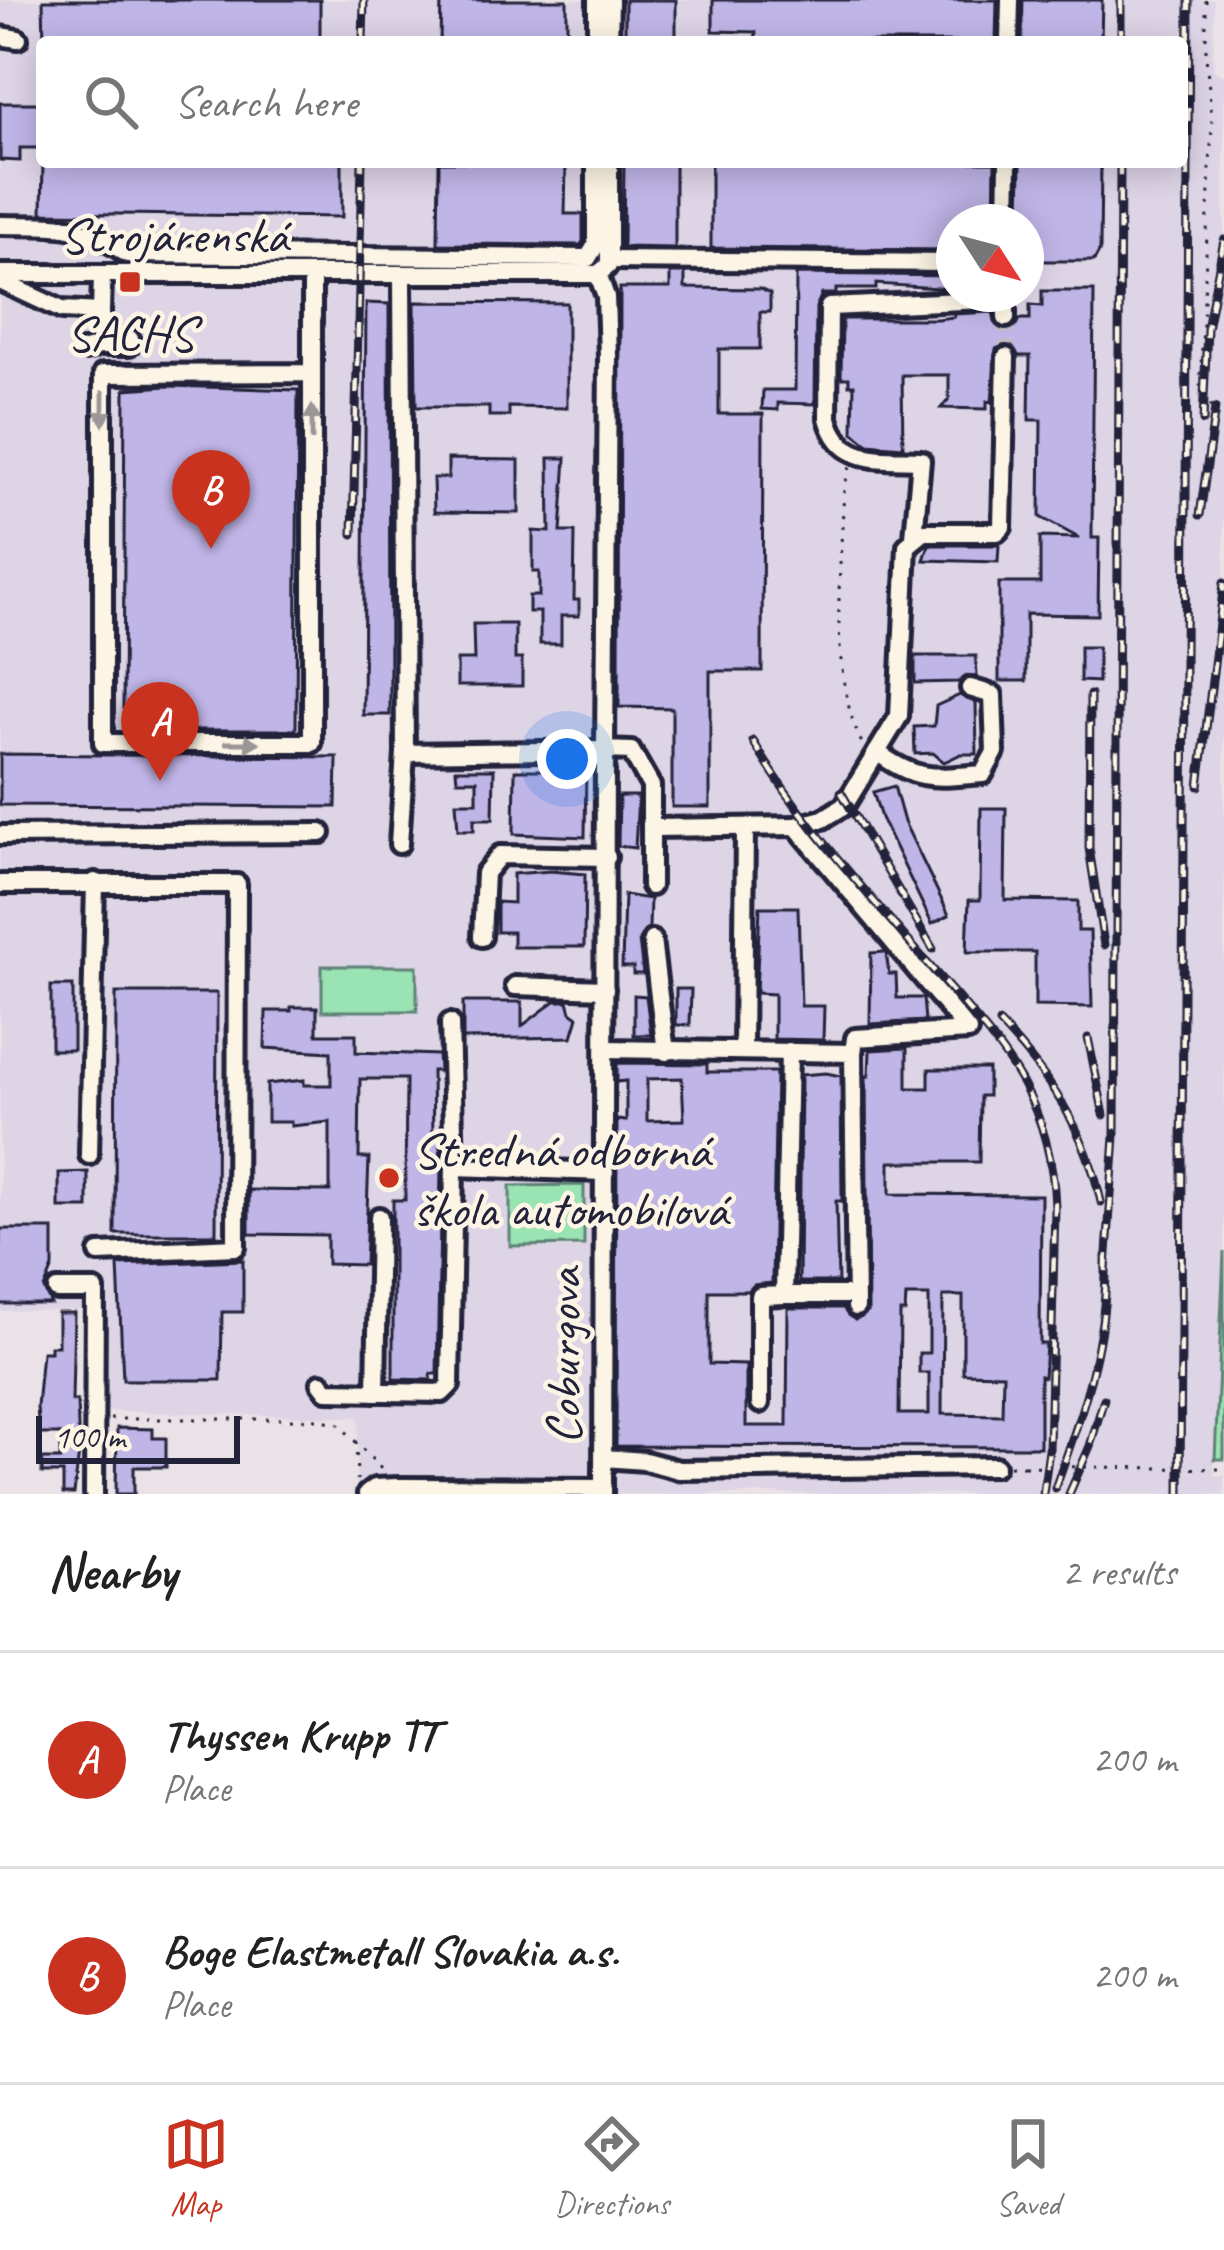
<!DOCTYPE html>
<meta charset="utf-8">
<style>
body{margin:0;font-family:Caveat,sans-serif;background:#f6f6f6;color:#222}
.compass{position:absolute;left:936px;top:204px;width:108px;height:108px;border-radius:50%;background:#fff;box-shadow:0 6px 30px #0003;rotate:126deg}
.scale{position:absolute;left:36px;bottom:30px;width:204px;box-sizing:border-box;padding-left:12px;border:6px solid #22223b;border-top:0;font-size:33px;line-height:42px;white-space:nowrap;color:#22223b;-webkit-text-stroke:9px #fcf5e5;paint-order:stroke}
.you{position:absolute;left:567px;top:759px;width:42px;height:42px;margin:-30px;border:9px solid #fff;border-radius:50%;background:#1a73e8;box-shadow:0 0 0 18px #1a73e833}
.badge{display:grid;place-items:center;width:78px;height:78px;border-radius:50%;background:#c8321e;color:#fff;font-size:39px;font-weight:700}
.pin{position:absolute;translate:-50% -99px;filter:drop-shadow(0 3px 6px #0008)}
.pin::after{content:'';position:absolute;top:63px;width:42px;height:36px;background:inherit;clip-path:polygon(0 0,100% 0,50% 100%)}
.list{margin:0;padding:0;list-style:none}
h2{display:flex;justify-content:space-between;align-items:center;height:156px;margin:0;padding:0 48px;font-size:51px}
h2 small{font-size:39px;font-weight:400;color:#767676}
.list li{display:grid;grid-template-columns:78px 1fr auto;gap:36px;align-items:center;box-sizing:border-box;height:216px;padding:0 48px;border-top:3px solid #e0e0e0}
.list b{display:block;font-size:45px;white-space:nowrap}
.list p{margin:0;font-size:39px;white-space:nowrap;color:#767676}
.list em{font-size:39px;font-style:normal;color:#767676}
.icon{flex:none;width:66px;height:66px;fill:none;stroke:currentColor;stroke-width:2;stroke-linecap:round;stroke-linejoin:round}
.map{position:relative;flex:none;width:1224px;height:1494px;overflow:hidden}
.search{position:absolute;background:#fff;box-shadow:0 6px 30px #0003;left:36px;right:36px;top:36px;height:132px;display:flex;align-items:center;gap:30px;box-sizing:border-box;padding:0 42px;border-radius:12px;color:#767676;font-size:45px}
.sheet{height:588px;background:#fff}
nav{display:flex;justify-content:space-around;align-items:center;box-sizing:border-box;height:168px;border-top:3px solid #e0e0e0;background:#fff;font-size:33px;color:#767676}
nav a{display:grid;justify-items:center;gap:6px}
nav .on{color:#c8321e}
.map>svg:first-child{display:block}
</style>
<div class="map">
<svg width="1224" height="1494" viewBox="0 0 1224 1494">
<rect width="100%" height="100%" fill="#eae2e6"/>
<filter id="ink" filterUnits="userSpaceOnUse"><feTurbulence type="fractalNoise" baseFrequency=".00833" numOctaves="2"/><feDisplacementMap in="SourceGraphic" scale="24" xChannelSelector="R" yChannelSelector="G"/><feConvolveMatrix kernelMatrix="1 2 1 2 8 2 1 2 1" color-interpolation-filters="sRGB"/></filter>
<g filter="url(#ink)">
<!-- built -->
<path fill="#ddd4e6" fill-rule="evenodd" d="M 0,0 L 1214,0 L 1213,70 L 1224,76 L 1224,1252 L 1214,1475 L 1224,1476 L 1224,1494 L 356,1494 L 359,1417 L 102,1411 L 87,1310 L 0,1311 ZM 42,42 L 1182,42 L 1182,162 L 42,162 ZM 954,222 L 1026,222 L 1026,294 L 954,294 Z"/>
<!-- green -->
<g fill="#9ae3b2" stroke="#5e8276" stroke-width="3">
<rect x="322" y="966" width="95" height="45"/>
<path d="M 584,1185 L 584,1245 L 510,1246 L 510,1186 Z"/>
<path d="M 1224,1252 L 1224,1459 L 1215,1459 Z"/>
</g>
<!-- building -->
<g fill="#c0b5e7" stroke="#22223b" stroke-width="3" fill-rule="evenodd">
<path d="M 43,0 L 320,0 L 320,42 L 44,42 Z"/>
<path d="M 441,0 L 567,0 L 567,42 L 440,42 Z"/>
<rect x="625" y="0" width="51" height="42"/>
<path d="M 713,0 L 997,0 L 996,42 L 755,42 L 756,32 L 713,31 Z"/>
<path d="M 1023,0 L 1102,0 L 1101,42 L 1022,42 Z"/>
<path d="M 0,103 L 42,103 L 42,148 L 20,148 L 20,161 L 0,160 Z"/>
<path d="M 43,162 L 342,162 L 342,217 L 42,213 Z"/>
<path d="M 439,162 L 566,162 L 565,214 L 583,214 L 583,241 L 581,245 L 438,244 Z"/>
<path d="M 624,162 L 675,162 L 675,248 L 623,247 Z"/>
<path d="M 711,162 L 995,162 L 994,222 L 954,222 L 954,250 L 711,248 Z"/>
<path d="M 1021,162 L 1101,162 L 1100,250 L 1094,261 L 1026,261 L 1026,222 L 1020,222 Z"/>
<path d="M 670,273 L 685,273 L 685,288 L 760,289 L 770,294 L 770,312 L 760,312 L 760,349 L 719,349 L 719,414 L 763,414 L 762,671 L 710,671 L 710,807 L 672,807 L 672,708 L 619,707 L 620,288 L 670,288 Z"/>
<path d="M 796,274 L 954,276 L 954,289 L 876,284 L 876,289 L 836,289 L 836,294 L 822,294 L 816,307 L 815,404 L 778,403 L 778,410 L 762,409 L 763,390 L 795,390 Z"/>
<path d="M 1042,291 L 1094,291 L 1092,538 L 1099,538 L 1098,615 L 1026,614 L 1026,681 L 999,681 L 999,583 L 1040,583 L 1040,537 L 1079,538 L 1040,517 L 1041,420 L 1029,420 L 1030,356 L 1019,356 L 1007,344 L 996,349 L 992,402 L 987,401 L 987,409 L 941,408 L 949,399 L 949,375 L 902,375 L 903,447 L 868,444 L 853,432 L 854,385 L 849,385 L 849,378 L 841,378 L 842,319 L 937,319 L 954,317 L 954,314 L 993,312 L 996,325 L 1007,331 L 1016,325 L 1019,319 L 1030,319 L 1030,305 L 1042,306 Z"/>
<path d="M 415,302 L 567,303 L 567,408 L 509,407 L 509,416 L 489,416 L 489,407 L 416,407 Z"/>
<path d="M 366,303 L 389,304 L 390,715 L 363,715 Z"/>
<path d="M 168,386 L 298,390 L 296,730 L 166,730 L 166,708 L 123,708 L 125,389 Z"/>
<path d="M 549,458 L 566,458 L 561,532 L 575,532 L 574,600 L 579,600 L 579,616 L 561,616 L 561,644 L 540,644 L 540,612 L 529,612 L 529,596 L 539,596 L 539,572 L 533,572 L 533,531 L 550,532 Z"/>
<path d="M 448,459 L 519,460 L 519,513 L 434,512 L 433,478 L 448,478 Z"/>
<path d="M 929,545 L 999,545 L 998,562 L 924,560 Z"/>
<path d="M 473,624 L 515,624 L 515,659 L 522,659 L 522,686 L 457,686 L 457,660 L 474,660 Z"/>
<path d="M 1080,647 L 1098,647 L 1098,682 L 1080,681 Z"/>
<path d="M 915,656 L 976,656 L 977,677 L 966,676 L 959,682 L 915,683 Z"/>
<path d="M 960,695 L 976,703 L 977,754 L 961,754 L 944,762 L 933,753 L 915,754 L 914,727 L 934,726 L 936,706 Z"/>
<path d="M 0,754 L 337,757 L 336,807 L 0,805 Z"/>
<path d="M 566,763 L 586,764 L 585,837 L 514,834 L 515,770 L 566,770 Z"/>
<path d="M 456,769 L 494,769 L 493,819 L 474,819 L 474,830 L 458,830 L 456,802 L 477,802 L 477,780 L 457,780 Z"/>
<path d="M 894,786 L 904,822 L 949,915 L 932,924 L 881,818 L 873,792 Z"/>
<path d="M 619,796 L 638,796 L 635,848 L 618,846 Z"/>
<path d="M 981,808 L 1006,808 L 1005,900 L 1078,901 L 1078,931 L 1090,931 L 1092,1007 L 1035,1006 L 1035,952 L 967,952 L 969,900 L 980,900 Z"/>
<path d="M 550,871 L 585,874 L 584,947 L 513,947 L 513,932 L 497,932 L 497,902 L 513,903 L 513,874 Z"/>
<path d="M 624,895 L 650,899 L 649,928 L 639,940 L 643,974 L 633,974 L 633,967 L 622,967 Z"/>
<path d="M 760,907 L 798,907 L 801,1006 L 824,1006 L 823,1040 L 774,1039 L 774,994 L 756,993 Z"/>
<path d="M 886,952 L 889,974 L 896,974 L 897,998 L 923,998 L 925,1021 L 870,1024 L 871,953 Z"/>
<rect x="51" y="986" width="22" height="64"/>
<path d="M 676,989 L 691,989 L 690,1025 L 676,1025 Z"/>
<path d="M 116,993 L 217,993 L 216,1234 L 115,1234 Z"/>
<path d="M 634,995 L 646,996 L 651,1035 L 634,1035 Z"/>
<path d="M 555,1001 L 568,1001 L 571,1012 L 578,1017 L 572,1037 L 463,1039 L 463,1002 L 522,1002 L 522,1026 Z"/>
<path d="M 291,1007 L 317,1007 L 317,1034 L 356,1034 L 356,1052 L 438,1055 L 439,1071 L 432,1071 L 433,1139 L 440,1139 L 441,1167 L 437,1374 L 431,1374 L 431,1380 L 393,1379 L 393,1200 L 405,1200 L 406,1079 L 360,1079 L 359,1158 L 369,1158 L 365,1265 L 327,1264 L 327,1235 L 249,1234 L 249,1190 L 330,1191 L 330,1122 L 291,1126 L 291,1122 L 267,1122 L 267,1084 L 304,1080 L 304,1085 L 331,1085 L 331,1052 L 265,1048 L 266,1011 L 291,1011 Z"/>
<path d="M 907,1048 L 907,1088 L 929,1088 L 929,1069 L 988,1069 L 988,1096 L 980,1096 L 979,1162 L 890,1162 L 890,1194 L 1041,1195 L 1040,1344 L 1046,1344 L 1044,1377 L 1040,1376 L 1040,1447 L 616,1446 L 617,1120 L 626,1121 L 626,1081 L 617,1082 L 617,1063 L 707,1064 L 707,1072 L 776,1072 L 772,1283 L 754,1285 L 748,1291 L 709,1291 L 709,1364 L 746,1365 L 746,1426 L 787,1426 L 788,1308 L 843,1308 L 855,1320 L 868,1312 L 866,1076 L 869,1076 L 870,1050 ZM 682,1078 L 684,1120 L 647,1121 L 647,1079 ZM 906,1296 L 929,1296 L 929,1353 L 919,1353 L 919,1373 L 929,1373 L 929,1414 L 899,1414 L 900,1312 L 905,1312 ZM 943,1296 L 963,1296 L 963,1373 L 1003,1374 L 1002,1415 L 942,1414 Z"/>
<path d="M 826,1073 L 841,1076 L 842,1201 L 836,1201 L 838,1282 L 799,1282 L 801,1075 Z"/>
<path d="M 88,1172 L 88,1208 L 59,1208 L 59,1173 Z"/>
<path d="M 0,1229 L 53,1229 L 53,1267 L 44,1289 L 51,1304 L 0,1304 Z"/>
<path d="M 243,1260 L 243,1312 L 222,1312 L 221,1380 L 123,1380 L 118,1265 Z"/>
<path d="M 58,1313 L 74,1313 L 72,1401 L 77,1401 L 79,1452 L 74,1494 L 63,1494 L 63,1473 L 42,1473 L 42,1459 L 60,1459 L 60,1434 L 39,1434 L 37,1407 L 42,1352 L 50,1352 L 50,1346 L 58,1346 Z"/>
<path d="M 117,1428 L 153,1429 L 153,1438 L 166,1438 L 166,1467 L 134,1467 L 134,1494 L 116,1494 Z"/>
</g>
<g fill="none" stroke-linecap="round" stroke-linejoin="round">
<!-- minor-tunnel -->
<path stroke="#c2bcc4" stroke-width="16" stroke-dasharray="16 8" stroke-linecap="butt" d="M 1006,357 L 1006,318"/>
<!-- minor casing -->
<g stroke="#22223b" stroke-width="26">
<g id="minor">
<path d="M 0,36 L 18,39"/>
<path d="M 597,42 L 597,0"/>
<path d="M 609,42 L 610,0"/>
<path d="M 1009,42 L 1010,0"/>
<path d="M 1007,222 L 1008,162"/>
<path d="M 0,225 C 55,226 81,221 127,254 L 588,258 L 596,245 L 596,162"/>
<path d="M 609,260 L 954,263"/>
<path d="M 0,274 L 598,274 L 608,266 L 609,260 L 609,162"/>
<path d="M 598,274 L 606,297 L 608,356 L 605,750 L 631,751 L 651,786 L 651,886"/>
<path d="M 312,276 L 312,743 L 103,743 L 103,374 L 312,373"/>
<path d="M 402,276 L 405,753 L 605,750 L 603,1494"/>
<path d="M 0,281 L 62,310 L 101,312"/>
<path d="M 100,340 L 130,339 L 129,346 L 100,346"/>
<path d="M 85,350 L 100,346 L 102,276"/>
<path d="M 914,537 L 921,460 C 881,458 841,466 828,418 L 829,307 L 1006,299 L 1006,318"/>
<path d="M 877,752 C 916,782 935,778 983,774 L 995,752 L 993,695 L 970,688"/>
<path d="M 652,828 L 796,826"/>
<path d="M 0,835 L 321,833"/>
<path d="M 399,844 L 405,753"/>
<path d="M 0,884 L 237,884 L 236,1247 L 99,1253"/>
<path d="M 482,937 L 485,873 L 500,855 L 607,857"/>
<path d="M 652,940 L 666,1052"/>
<path d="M 515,986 L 605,989"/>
<path d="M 450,1023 L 454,1167 L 605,1172"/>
<path d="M 605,1049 L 853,1053 L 856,1307"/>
<path d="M 743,1050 L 745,828"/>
<path d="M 853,1053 L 855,1038 L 968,1031 L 796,826 L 823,819 L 844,806 L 899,716 L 907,546 L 924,532 L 997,532 L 1002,527 L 1006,357"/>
<path d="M 89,1155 L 95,882"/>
<path d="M 57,1290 L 95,1290 L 94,1494"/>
<path d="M 784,1295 L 855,1295"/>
<path d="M 321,1383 L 327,1391 L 442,1393 L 450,1385 L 454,1167"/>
<path d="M 376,1392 L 379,1217"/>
<path d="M 760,1403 L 760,1296 L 784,1295 L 789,1051"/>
<path d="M 604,1458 L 645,1461 L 679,1470 L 995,1466"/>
<path d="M 367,1494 L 375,1488 L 398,1487 L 603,1488"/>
</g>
</g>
<!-- path -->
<g stroke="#22223b" stroke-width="3" stroke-dasharray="3 9" stroke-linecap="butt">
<path d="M 1206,0 L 1206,56 L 1212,123 L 1200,389 L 1224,426"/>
<path d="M 850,467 L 844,488 C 841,565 827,678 864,747"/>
<path d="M 110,1419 L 319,1419 L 339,1424 L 385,1473"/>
<path d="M 356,1442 L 357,1480"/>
<path d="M 1009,1466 L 1024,1466"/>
</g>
<!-- minor -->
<use href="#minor" stroke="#fcf5e5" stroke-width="16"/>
<!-- rail casing -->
<g stroke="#22223b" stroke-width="9">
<g id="rail">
<path d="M 363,42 L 364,0"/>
<path d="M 1121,42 L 1121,0"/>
<path d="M 1203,421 L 1207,329 L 1224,240"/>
<path d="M 1200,515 L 1215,408"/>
<path d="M 353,534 L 362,162"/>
<path d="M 1090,695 L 1089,848 L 1104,945"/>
<path d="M 753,741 C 797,817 859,883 916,950 C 988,1035 1052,1086 1055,1208 L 1049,1450 L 1043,1494"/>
<path d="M 1199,786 L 1224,583"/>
<path d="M 841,792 L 933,949"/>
<path d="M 999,1023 C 1049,1075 1086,1130 1101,1202"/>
<path d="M 1088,1038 L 1104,1115"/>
<path d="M 1106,1268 L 1115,1136 L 1120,162"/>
<path d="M 1055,1488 C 1083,1412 1108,1338 1106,1256"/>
<path d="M 1069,1494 L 1090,1446 L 1104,1399"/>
<path d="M 1180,1494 L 1189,0"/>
</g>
</g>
<!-- rail -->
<use href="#rail" stroke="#fcf5e5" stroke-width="4.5" stroke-dasharray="14" stroke-linecap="butt"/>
<!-- path-bridge -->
<path stroke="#22223b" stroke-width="3" stroke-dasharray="3 9" stroke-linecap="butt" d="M 1024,1466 L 1224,1469"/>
</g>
<!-- one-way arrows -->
<defs><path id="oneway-solid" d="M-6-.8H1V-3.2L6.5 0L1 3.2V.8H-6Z" transform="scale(3)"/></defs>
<g fill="#9a9698">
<use href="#oneway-solid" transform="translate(103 408) rotate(90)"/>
<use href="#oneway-solid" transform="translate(312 423) rotate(-90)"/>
<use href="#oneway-solid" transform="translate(242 743)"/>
</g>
</g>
<!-- markers -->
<g fill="#c8321e" stroke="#fcf5e5" stroke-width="4.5">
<rect x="118" y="270" width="24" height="24" rx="6"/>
<circle cx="389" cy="1178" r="12"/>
</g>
<g text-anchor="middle" stroke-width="9" stroke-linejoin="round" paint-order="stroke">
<!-- street labels -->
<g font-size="51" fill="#22223b" stroke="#fcf5e5">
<text x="174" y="252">Strojárenská</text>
<text transform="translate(562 1356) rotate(-90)" y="18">Coburgova</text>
</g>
<!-- poi labels -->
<g font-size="51" fill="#22223b" stroke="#fcf5e5">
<text x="130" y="350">SACHS</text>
<text x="413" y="1167" text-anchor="start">Stredná odborná<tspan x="413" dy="59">škola automobilová</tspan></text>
</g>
</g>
</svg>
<svg class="compass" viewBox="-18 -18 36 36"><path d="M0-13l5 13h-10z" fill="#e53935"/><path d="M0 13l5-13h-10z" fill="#767676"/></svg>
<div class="scale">100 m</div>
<div class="you"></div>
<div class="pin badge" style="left:160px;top:781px">A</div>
<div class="pin badge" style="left:211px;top:549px">B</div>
<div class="search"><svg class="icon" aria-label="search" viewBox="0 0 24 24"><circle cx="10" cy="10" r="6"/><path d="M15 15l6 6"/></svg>Search here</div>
</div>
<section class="sheet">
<h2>Nearby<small>2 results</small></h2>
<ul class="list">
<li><span class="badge">A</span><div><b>Thyssen Krupp TT</b><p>Place</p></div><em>200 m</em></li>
<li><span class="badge">B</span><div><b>Boge Elastmetall Slovakia a.s.</b><p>Place</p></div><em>200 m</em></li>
</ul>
</section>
<nav>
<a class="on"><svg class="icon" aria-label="map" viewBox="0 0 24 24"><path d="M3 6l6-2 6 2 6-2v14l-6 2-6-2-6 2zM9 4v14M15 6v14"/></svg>Map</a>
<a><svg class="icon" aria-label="directions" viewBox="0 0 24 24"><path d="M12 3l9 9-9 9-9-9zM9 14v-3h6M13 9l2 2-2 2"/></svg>Directions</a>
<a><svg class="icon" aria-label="saved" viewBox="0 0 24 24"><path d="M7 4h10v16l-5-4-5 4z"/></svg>Saved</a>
</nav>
